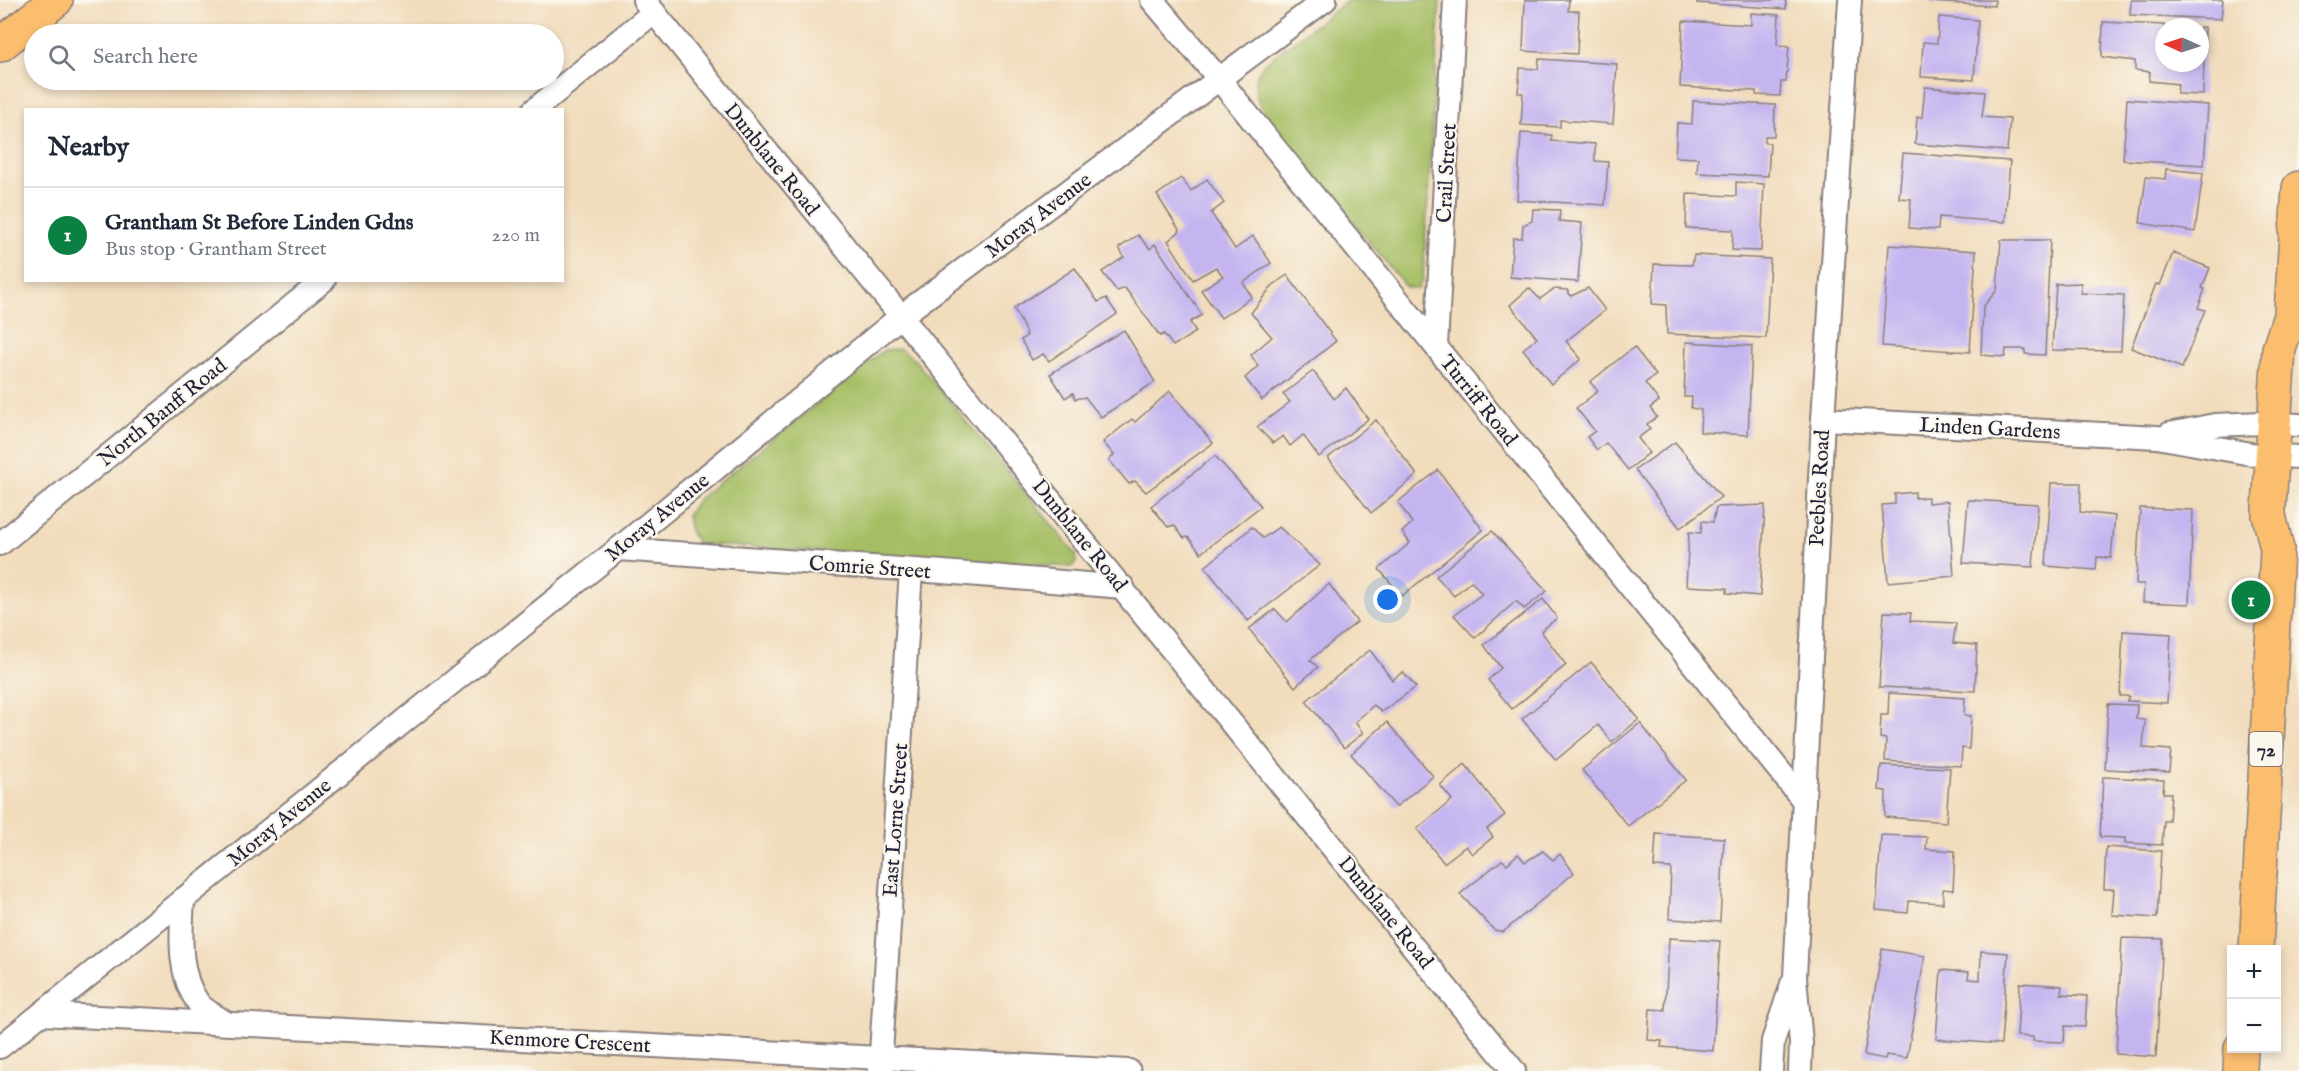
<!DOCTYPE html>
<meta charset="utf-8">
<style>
body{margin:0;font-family:"IM FELL English",serif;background:#f6f6f7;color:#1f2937}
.controls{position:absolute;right:18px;bottom:18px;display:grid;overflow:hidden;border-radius:0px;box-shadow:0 3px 9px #0003}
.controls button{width:54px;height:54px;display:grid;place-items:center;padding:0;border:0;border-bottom:2px solid #e0e1e3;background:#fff;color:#1f2937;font:30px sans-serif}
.compass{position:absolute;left:2155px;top:18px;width:54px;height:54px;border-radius:50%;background:#fff;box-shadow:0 3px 9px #0003;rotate:273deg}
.you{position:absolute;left:1388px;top:600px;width:21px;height:21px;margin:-15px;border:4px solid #fff;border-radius:50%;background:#1a73e8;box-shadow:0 0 0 9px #1a73e833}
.badge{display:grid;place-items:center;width:39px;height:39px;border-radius:50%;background:#0b8043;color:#fff;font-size:20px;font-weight:700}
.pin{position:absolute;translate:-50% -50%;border:3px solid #fff;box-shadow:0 2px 6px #0006}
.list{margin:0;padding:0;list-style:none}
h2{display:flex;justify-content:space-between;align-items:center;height:78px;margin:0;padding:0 24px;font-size:26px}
h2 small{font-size:20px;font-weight:400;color:#747a83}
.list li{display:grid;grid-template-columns:39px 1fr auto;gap:18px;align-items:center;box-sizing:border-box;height:96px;padding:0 24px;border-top:2px solid #e0e1e3}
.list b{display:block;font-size:22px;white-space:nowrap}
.list p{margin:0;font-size:20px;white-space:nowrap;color:#747a83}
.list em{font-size:20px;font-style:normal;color:#747a83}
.icon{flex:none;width:33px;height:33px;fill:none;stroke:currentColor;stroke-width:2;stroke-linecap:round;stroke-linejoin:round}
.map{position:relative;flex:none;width:2299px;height:1071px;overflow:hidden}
.search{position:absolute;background:#fff;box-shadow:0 3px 9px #0003;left:24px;top:24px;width:540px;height:66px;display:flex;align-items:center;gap:15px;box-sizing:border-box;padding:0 21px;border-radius:33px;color:#747a83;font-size:22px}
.panel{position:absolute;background:#fff;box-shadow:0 3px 9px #0003;left:24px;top:108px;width:540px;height:174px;border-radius:0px}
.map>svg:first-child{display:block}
</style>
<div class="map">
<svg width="2299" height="1071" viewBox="0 0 2299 1071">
<rect width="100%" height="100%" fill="#fbf7ec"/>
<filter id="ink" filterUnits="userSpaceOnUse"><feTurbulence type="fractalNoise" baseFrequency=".0167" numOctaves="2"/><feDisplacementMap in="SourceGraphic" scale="12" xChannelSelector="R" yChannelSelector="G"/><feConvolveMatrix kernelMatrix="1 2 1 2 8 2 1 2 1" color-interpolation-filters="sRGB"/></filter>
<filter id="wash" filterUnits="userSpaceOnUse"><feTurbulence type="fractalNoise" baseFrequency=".008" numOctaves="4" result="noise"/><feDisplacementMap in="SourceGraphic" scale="24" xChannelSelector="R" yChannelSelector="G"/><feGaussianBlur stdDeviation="1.35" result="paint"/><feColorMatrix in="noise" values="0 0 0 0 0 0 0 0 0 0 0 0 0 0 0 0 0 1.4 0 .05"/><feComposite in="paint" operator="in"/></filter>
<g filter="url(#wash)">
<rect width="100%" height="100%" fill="#f1dcbc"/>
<!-- green -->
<g fill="#a5be64" stroke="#647050" stroke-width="1.5">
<path d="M 1348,0 L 1440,0 L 1423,278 L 1418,289 L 1406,287 L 1264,112 C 1254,96 1251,79 1264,64 Z"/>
<path d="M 901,349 L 915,360 L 1076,554 L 1076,562 L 1071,567 L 698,544 L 690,531 L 687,516 L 697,500 L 884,350 Z"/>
</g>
<g id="blocks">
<!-- building -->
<g fill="#c4b5f0">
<path d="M 1525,0 L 1569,0 L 1568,11 L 1579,11 L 1577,54 L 1523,51 Z"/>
<path d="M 1698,0 L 1786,0 L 1786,9 L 1697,3 Z"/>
<path d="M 1930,0 L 1995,0 L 1994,6 L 1930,2 Z"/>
<path d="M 2131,0 L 2223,0 L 2221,19 L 2130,15 Z"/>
<path d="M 1751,13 L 1779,15 L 1777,45 L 1789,46 L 1786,82 L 1781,82 L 1780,96 L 1756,95 L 1756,91 L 1680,87 L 1683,21 L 1751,25 Z"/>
<path d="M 1939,17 L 1978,20 L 1974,80 L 1921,77 L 1923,42 L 1937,43 Z"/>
<path d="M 2103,22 L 2164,25 L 2164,63 L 2200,63 L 2200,27 L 2205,27 L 2203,95 L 2177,94 L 2178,84 L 2149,81 L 2150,72 L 2135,70 L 2135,61 L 2102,57 Z"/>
<path d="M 1539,59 L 1617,64 L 1613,124 L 1560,120 L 1560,127 L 1521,125 L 1523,93 L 1518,93 L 1520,68 L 1538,69 Z"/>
<path d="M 1925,87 L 1985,92 L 1982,117 L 2010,119 L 2007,151 L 1915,144 L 1917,117 L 1922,117 Z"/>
<path d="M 2127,99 L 2208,105 L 2204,165 L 2123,160 Z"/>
<path d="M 1693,101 L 1775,105 L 1774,136 L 1765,136 L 1765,143 L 1770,143 L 1768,176 L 1697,173 L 1698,158 L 1675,157 L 1677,123 L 1692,124 Z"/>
<path d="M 1521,133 L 1552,135 L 1551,141 L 1595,144 L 1595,161 L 1608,162 L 1605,205 L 1517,200 Z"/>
<path d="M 1903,153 L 2010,161 L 2005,222 L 1939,217 L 1938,230 L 1909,228 L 1911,199 L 1899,198 Z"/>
<path d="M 2166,169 L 2203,173 L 2195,232 L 2140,223 L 2146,177 L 2165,179 Z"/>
<path d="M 1181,178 L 1191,191 L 1207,179 L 1224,203 L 1211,213 L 1235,249 L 1253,236 L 1271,263 L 1243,283 L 1252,297 L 1221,318 L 1201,290 L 1223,276 L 1216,267 L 1193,280 L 1168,241 L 1180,231 L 1157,195 Z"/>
<path d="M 1736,182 L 1764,184 L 1761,251 L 1732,250 L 1733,230 L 1686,228 L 1687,194 L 1736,196 Z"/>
<path d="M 1533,209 L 1560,210 L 1559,221 L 1582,223 L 1578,282 L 1510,277 L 1513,238 L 1522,238 L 1523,225 L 1532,221 Z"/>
<path d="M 1138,235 L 1150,249 L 1155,244 L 1202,315 L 1190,322 L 1196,332 L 1173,346 L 1164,334 L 1160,336 L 1125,288 L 1117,291 L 1102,272 L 1124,257 L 1119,248 Z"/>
<path d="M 2001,240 L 2050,240 L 2045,355 L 2025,354 L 2025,349 L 2006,349 L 2005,357 L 1981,355 L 1983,307 L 1997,290 Z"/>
<path d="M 1889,245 L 1976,251 L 1970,352 L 1882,346 Z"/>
<path d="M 2173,253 L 2210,268 L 2202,288 L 2205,289 L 2198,308 L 2205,310 L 2182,368 L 2131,348 L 2156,284 L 2160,285 Z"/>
<path d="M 1694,255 L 1770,259 L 1766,338 L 1667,334 L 1666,305 L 1652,304 L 1654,264 L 1692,265 Z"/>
<path d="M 1075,268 L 1098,302 L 1106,298 L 1117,314 L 1049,361 L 1043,354 L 1032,360 L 1021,340 L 1027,335 L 1014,308 Z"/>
<path d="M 1287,275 L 1336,341 L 1262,400 L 1245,378 L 1258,366 L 1251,355 L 1272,337 L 1251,313 L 1272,286 Z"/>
<path d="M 2081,283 L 2081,293 L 2124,295 L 2121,351 L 2052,350 L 2056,284 Z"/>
<path d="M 1529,288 L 1540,299 L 1554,289 L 1567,290 L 1571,296 L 1588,288 L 1605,310 L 1566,341 L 1581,359 L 1551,384 L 1523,349 L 1537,338 L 1510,305 Z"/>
<path d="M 1124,330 L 1155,382 L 1101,417 L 1085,397 L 1075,399 L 1073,393 L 1065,398 L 1050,374 Z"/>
<path d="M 1686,342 L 1752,346 L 1748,435 L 1700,432 L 1701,410 L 1691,408 L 1692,397 L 1684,397 Z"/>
<path d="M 1634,347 L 1656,375 L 1645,383 L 1659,401 L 1650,408 L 1657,417 L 1647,424 L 1650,429 L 1638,438 L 1649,453 L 1628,470 L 1606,443 L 1597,450 L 1587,437 L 1595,431 L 1576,408 L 1598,391 L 1590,382 Z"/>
<path d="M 1313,371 L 1334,399 L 1346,388 L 1368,419 L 1319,457 L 1303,435 L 1290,446 L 1283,436 L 1273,443 L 1257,427 L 1290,402 L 1283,394 Z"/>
<path d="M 1170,391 L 1213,443 L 1146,492 L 1135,481 L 1129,484 L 1109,460 L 1114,455 L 1103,442 L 1132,419 L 1135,422 Z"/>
<path d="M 1376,420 L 1417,475 L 1371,513 L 1328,458 Z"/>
<path d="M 1675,442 L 1721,497 L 1680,528 L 1635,470 Z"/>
<path d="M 1215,456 L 1261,506 L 1201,553 L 1188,537 L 1184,538 L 1174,525 L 1168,527 L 1151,506 Z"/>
<path d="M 1438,470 L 1483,530 L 1402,596 L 1379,569 L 1410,543 L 1402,532 L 1412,523 L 1398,502 Z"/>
<path d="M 2051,483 L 2081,483 L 2080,512 L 2115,516 L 2111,558 L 2097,557 L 2096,570 L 2046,566 Z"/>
<path d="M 1915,492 L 1915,498 L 1928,497 L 1928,503 L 1948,501 L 1954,576 L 1888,582 L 1882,505 L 1895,504 L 1895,494 Z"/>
<path d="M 1968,500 L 2038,504 L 2033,567 L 1963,563 Z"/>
<path d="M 1765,505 L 1760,596 L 1727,593 L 1727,588 L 1686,586 L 1689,532 L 1701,533 L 1702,521 L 1713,522 L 1716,507 Z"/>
<path d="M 2140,508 L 2193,510 L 2189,604 L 2143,602 L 2144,584 L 2136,584 Z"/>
<path d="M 1252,527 L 1263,538 L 1279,527 L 1320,565 L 1248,621 L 1205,567 Z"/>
<path d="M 1492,531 L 1547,591 L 1524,609 L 1516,601 L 1475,638 L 1454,615 L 1482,594 L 1471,581 L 1454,596 L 1436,576 Z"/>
<path d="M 1329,584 L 1357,622 L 1310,660 L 1318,667 L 1295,687 L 1249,629 L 1275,609 L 1287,622 Z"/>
<path d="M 1543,599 L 1557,618 L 1541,631 L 1566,665 L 1512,709 L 1488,680 L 1501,668 L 1484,645 Z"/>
<path d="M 1884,612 L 1911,613 L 1910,621 L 1956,623 L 1953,643 L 1977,645 L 1975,691 L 1879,687 Z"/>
<path d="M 2123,631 L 2171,634 L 2167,703 L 2127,701 L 2129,696 L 2120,696 Z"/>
<path d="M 1370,650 L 1392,680 L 1403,672 L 1416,687 L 1381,712 L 1374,705 L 1355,722 L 1363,733 L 1344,748 L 1306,701 Z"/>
<path d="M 1591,662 L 1639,719 L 1612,742 L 1598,725 L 1556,760 L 1522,719 Z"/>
<path d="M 1889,693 L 1965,698 L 1964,715 L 1971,716 L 1969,749 L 1962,748 L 1961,766 L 1885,761 L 1886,739 L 1880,738 L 1881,715 L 1888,715 Z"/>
<path d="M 2108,704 L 2137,705 L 2136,719 L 2145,720 L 2143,748 L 2171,750 L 2169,772 L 2105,769 Z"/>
<path d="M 1387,722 L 1433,776 L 1396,807 L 1351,754 Z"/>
<path d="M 1640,723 L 1686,780 L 1628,826 L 1582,770 Z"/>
<path d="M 1465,764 L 1505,815 L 1487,829 L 1493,837 L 1472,854 L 1466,846 L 1444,863 L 1417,829 L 1452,800 L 1440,785 Z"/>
<path d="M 1881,765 L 1950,768 L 1946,822 L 1885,817 L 1886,791 L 1879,790 Z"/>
<path d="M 2103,777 L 2164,780 L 2163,793 L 2171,793 L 2169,821 L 2164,821 L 2162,845 L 2125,843 L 2125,838 L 2100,837 Z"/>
<path d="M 1656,834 L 1724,838 L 1720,922 L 1669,919 L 1671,868 L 1654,867 Z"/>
<path d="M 1881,835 L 1927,837 L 1926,849 L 1955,851 L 1953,890 L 1943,889 L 1943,903 L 1909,901 L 1908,913 L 1876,910 Z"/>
<path d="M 2106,847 L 2161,851 L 2157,918 L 2112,915 L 2114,889 L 2104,889 Z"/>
<path d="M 1543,851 L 1553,860 L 1560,854 L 1574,873 L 1503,932 L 1494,930 L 1460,894 L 1502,860 L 1507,864 L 1518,854 L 1525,862 Z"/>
<path d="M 1669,938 L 1720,941 L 1713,1051 L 1661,1047 L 1662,1041 L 1648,1040 L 1650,1009 L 1665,1010 Z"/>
<path d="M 2122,938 L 2163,939 L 2156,1057 L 2116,1054 Z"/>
<path d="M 1882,949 L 1925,956 L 1907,1058 L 1886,1055 L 1885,1059 L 1864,1055 Z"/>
<path d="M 1981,951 L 2008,953 L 2001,1044 L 1936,1039 L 1941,970 L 1969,972 L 1968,979 L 1980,980 Z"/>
<path d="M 2020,983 L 2062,986 L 2061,994 L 2087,996 L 2085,1027 L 2065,1026 L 2064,1042 L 2033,1041 L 2033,1037 L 2017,1036 Z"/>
</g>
</g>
</g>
<g filter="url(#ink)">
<use href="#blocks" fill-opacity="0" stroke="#8a7f7c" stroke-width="1.5"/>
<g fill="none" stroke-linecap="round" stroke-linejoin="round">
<!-- minor casing -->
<g stroke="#8a7f7c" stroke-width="26">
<g id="minor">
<path d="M 644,0 L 1514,1071"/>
<path d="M 1152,0 L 1219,79 L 1804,801"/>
<path d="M 534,110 L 654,12"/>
<path d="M 1436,346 L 1455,0"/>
<path d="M 1823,419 L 2157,437 L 2257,455 L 2299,457"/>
<path d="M 2169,434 L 2215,425 L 2262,423 L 2299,425"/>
<path d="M 0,544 L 324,280"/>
<path d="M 618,549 L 943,572 L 1123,587"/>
<path d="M 183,899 C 181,934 177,974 199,1004 C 205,1011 218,1017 226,1023"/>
<path d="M 41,1014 L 1129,1071"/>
<path d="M 0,1047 L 618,549 L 900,317 L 1325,0"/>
<path d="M 880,1070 L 911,570"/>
<path d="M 1771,1071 L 1773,1041 L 1792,984"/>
<path d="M 1800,1071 L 1801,1043 L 1795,977 L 1823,419 L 1850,0"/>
</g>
</g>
<!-- primary casing -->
<g stroke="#8a7f7c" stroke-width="36">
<g id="primary">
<path d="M 0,45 L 56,0"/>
<path d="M 2256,950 L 2277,549 L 2269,515 L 2269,508 L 2279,349 L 2291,313 L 2299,188"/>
<path d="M 2240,1071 L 2241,1048"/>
</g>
</g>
<!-- minor -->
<use href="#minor" stroke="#fff" stroke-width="22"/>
<!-- primary -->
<use href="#primary" stroke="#fbbe6e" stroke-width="33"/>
</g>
</g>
<g text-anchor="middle" stroke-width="4.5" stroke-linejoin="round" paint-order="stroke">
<!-- shield labels -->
<rect fill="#fbf7ec" stroke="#636270" stroke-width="1.5" x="2249.5" y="732" width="33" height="34" rx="4.5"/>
<g font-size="20" font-weight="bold" fill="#22223b">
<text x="2266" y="756">72</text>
</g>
<!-- street labels -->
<g font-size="21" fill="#22223b" stroke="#fbf7ec">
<text transform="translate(772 159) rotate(51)" y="7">Dunblane Road</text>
<text transform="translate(1446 173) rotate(-87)" y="7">Crail Street</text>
<text transform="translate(1038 215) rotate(-37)" y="7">Moray Avenue</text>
<text transform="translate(1479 400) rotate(51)" y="7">Turriff Road</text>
<text transform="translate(162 412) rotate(-39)" y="7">North Banff Road</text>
<text transform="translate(1990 428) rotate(3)" y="7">Linden Gardens</text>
<text transform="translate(1819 488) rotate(-87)" y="7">Peebles Road</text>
<text transform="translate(657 517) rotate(-39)" y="7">Moray Avenue</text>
<text transform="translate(1080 535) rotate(51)" y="7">Dunblane Road</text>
<text transform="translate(870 567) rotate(4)" y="7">Comrie Street</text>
<text transform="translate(895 820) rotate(-86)" y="7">East Lorne Street</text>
<text transform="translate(279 822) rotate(-39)" y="7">Moray Avenue</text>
<text transform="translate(1386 912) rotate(51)" y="7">Dunblane Road</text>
<text transform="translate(570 1041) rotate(3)" y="7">Kenmore Crescent</text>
</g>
</g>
</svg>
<div class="controls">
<button>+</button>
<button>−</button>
</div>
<svg class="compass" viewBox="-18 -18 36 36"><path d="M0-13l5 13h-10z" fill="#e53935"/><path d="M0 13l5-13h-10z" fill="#747a83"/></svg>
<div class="you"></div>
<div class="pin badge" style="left:2251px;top:600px">1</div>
<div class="search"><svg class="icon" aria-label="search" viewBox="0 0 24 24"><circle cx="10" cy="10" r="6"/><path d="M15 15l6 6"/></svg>Search here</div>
<section class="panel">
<h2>Nearby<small></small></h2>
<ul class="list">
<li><span class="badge">1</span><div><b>Grantham St Before Linden Gdns</b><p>Bus stop · Grantham Street</p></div><em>220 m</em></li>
</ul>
</section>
</div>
